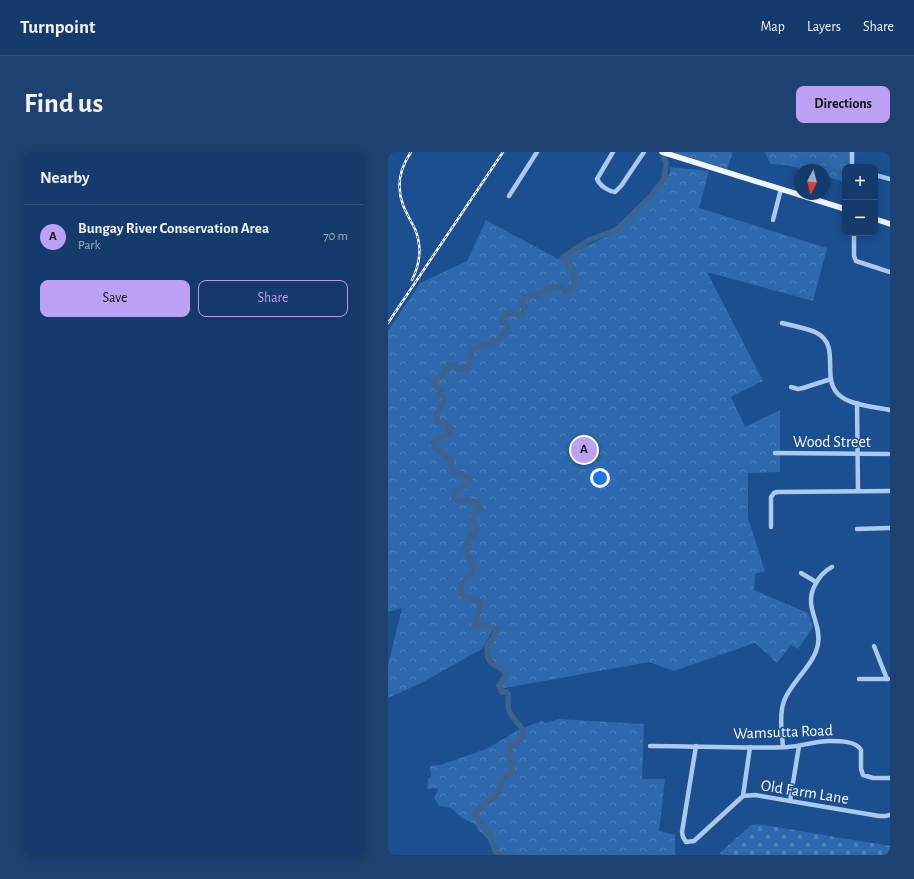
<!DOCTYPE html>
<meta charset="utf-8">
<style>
body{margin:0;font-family:"Alegreya Sans",sans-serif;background:#1d4271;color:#f1f3f6}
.controls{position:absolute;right:12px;top:12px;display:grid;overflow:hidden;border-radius:8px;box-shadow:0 2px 10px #0003}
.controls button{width:36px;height:36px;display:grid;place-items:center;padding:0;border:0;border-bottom:1px solid #33557e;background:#143b6b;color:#f1f3f6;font:20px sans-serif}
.compass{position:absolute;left:406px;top:12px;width:36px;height:36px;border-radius:50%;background:#143b6b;box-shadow:0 2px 10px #0003;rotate:186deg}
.you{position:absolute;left:212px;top:326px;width:14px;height:14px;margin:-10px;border:3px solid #fff;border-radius:50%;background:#1a73e8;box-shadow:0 0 0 6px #1a73e833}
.badge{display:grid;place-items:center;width:26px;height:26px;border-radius:50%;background:#bca0f2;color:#111;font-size:13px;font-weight:700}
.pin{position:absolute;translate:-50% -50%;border:2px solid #fff;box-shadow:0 1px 4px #0006}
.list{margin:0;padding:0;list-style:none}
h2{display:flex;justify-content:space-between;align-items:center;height:52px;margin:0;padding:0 16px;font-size:17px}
h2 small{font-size:13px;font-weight:400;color:#9dadc1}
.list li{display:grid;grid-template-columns:26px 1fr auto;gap:12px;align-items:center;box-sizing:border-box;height:64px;padding:0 16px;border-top:1px solid #33557e}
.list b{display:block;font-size:15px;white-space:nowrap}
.list p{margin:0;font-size:13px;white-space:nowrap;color:#9dadc1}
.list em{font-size:13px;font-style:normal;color:#9dadc1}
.actions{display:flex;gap:8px;padding:12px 16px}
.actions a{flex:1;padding:9px 0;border:1px solid #bca0f2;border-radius:8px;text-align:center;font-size:14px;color:#bca0f2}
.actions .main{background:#bca0f2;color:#111}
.map{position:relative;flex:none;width:502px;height:703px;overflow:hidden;border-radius:8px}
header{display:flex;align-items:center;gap:24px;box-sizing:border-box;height:56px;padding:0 20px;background:#143b6b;border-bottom:1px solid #33557e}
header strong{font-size:19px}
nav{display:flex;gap:22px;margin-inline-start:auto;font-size:14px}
.intro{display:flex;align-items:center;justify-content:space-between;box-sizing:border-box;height:96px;padding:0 24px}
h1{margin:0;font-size:28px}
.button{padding:10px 18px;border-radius:8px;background:#bca0f2;color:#111;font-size:14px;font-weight:700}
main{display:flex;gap:24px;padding:0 24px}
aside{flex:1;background:#143b6b;border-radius:8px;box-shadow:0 2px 10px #0003}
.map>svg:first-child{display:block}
</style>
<header>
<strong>Turnpoint</strong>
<nav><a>Map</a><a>Layers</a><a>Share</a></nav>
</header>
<div class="intro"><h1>Find us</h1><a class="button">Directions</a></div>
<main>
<aside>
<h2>Nearby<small></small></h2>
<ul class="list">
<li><span class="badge">A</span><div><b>Bungay River Conservation Area</b><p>Park</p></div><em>70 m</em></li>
</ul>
<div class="actions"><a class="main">Save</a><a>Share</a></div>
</aside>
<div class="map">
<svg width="502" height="703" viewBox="0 0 502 703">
<defs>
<pattern id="cemetery-stones" width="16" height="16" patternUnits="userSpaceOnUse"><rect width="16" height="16" fill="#2e69ad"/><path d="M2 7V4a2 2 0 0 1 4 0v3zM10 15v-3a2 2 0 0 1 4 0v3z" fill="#4d80b9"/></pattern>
<pattern id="park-crowns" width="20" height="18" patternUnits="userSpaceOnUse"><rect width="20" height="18" fill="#2e69ad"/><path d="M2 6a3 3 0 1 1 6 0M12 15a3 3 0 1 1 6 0" fill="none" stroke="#4d80b9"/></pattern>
</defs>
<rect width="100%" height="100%" fill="#1b4f8f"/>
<!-- cemetery -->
<path fill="url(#cemetery-stones)" d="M 369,672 L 502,694 L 502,703 L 334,703 L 332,701 L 363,673 Z"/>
<!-- park -->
<g fill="url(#park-crowns)">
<path d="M 285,0 L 345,0 L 339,17 Z"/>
<path d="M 377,0 L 462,0 L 462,15 L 457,15 L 457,30 L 436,24 L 436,18 L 416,18 L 398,13 L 382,12 Z"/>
<path d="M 282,15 L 321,19 L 311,56 L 439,96 L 425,149 L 319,120 L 375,229 L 343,245 L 357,275 L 392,258 L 392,320 L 360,321 L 360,366 L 377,419 L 367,422 L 366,438 L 420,461 L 425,475 L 410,497 L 403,493 L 389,511 L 367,491 L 286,519 L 261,510 L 112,537 L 112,531 L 118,522 L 115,518 L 103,512 L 100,507 L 99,494 L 105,486 L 108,478 L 106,476 L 94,497 L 33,531 L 0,546 L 0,513 L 14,456 L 0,460 L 0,179 L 32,131 L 79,109 L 98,68 L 170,107 L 224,82 L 276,30 L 282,20 Z"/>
<path d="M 171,567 L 256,572 L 254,627 L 277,627 L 271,679 L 287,683 L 287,703 L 111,703 L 103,696 L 101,689 L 93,680 L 90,679 C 89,670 82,671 76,667 C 64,660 69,655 51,654 L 46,646 L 50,638 L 49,636 L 39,637 L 40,627 L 43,624 L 42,614 L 52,613 L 98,597 L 132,577 L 154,569 L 157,571 Z"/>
</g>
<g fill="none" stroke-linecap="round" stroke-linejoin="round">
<!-- river -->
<g stroke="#3c6290" stroke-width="5.5">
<path d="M 111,703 L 107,699 L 104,684 C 96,678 90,670 87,660 L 110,642 L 114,627 L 121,622 L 124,615 L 125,611 L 121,606 L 120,601 L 123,594 L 133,587 L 136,580 C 132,571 123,567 121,558 C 119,553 121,547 120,542 L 118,540 L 114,540 L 111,534 L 118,522 C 110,509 98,518 99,494 L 105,486 L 108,478 C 102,470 95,476 86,471 C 89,463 93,458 91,449 L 76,444 L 72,440 C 72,427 81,428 85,419 C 90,407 64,399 88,380 L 89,376 L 84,368 C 86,362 90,360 92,354 C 86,347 78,348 70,349 L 66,346 L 65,343 L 67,339 L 81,331 L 82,327 L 74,322 L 66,320 L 64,317 L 63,307 C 58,302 47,298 45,291 C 50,284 61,285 62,275 L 58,271 L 49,268 L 48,263 L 56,248 C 54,239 48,237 45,229 L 55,223 L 57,217 L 61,213 L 67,213 L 70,217 C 83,217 82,207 84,197 C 96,191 118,191 120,174 L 114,169 L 116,163 C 122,160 126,161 132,164 L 135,163 L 136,157 L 134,150 L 136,145 L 146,144 L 163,135 L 170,135 L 179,140 L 182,140 L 186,134 L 185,115 L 176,109 L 175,105 L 201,88 L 228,78 L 264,43 L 276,27 L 278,11 L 276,6"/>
<path d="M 115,703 L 118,702 L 126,703"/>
</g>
<!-- minor -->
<g stroke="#a9c9ee" stroke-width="4.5">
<path d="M 225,0 L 209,27 C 212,34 220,39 227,40 L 233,34 L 256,0"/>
<path d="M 464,0 L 464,15"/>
<path d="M 487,23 L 502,27"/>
<path d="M 121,44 L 149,0"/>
<path d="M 385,68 L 393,37"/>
<path d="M 466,81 L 466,104 L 468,109 L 502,120"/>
<path d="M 394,171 C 405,174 419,176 429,181 C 453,194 433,225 450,242 C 460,253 487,255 502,258"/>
<path d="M 403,235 L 410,237 L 415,236 L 443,227"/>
<path d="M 469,251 L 470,339"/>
<path d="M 387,301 L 500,302"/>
<path d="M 383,375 L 383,345 L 386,341 L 389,340 L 502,339"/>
<path d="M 469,377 L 502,376"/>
<path d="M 413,421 L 428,430"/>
<path d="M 486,494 L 499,527"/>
<path d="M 471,527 L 500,527"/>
<path d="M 262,594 C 308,594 354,597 400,595 C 414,594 428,589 442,589 C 452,589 468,589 473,598 L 473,617 L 475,623 L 485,626 L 502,626"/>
<path d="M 308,594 L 294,680 L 295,685 L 298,690 L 306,689 L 355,644 L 367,643 L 491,664 L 498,664 L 502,663"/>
<path d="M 395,595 C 394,581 391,563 396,549 C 403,530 427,512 430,492 C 434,471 415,455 427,433 C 431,425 436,419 444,415"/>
<path d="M 355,644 L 362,595"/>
<path d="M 402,649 L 411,594"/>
</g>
<!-- major -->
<g stroke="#f0f6ff" stroke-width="5.5">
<path d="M 274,0 L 457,57"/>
<path d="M 487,67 L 502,72"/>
</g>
<!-- rail casing -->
<g stroke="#fff" stroke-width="2.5">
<g id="rail">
<path d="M 23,0 C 12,16 8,34 15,53 C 18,61 23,69 27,77 C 34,94 32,112 24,128"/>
<path d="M 0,171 L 115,0"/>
</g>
</g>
<!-- rail -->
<use href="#rail" stroke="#1b4f8f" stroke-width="1" stroke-dasharray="3" stroke-linecap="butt"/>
</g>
<g text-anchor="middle" stroke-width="3" stroke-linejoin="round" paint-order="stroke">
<!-- street labels -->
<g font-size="16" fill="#fff" stroke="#1b4f8f">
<text x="444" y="295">Wood Street</text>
<text transform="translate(395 579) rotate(-2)" y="6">Wamsutta Road</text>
<text transform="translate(417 639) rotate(9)" y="6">Old Farm Lane</text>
</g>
</g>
</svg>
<div class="controls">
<button>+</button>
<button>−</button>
</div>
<svg class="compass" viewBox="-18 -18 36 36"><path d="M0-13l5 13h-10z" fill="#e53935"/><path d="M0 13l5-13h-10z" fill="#9dadc1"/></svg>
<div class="you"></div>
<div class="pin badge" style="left:196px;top:298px">A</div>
</div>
</main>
